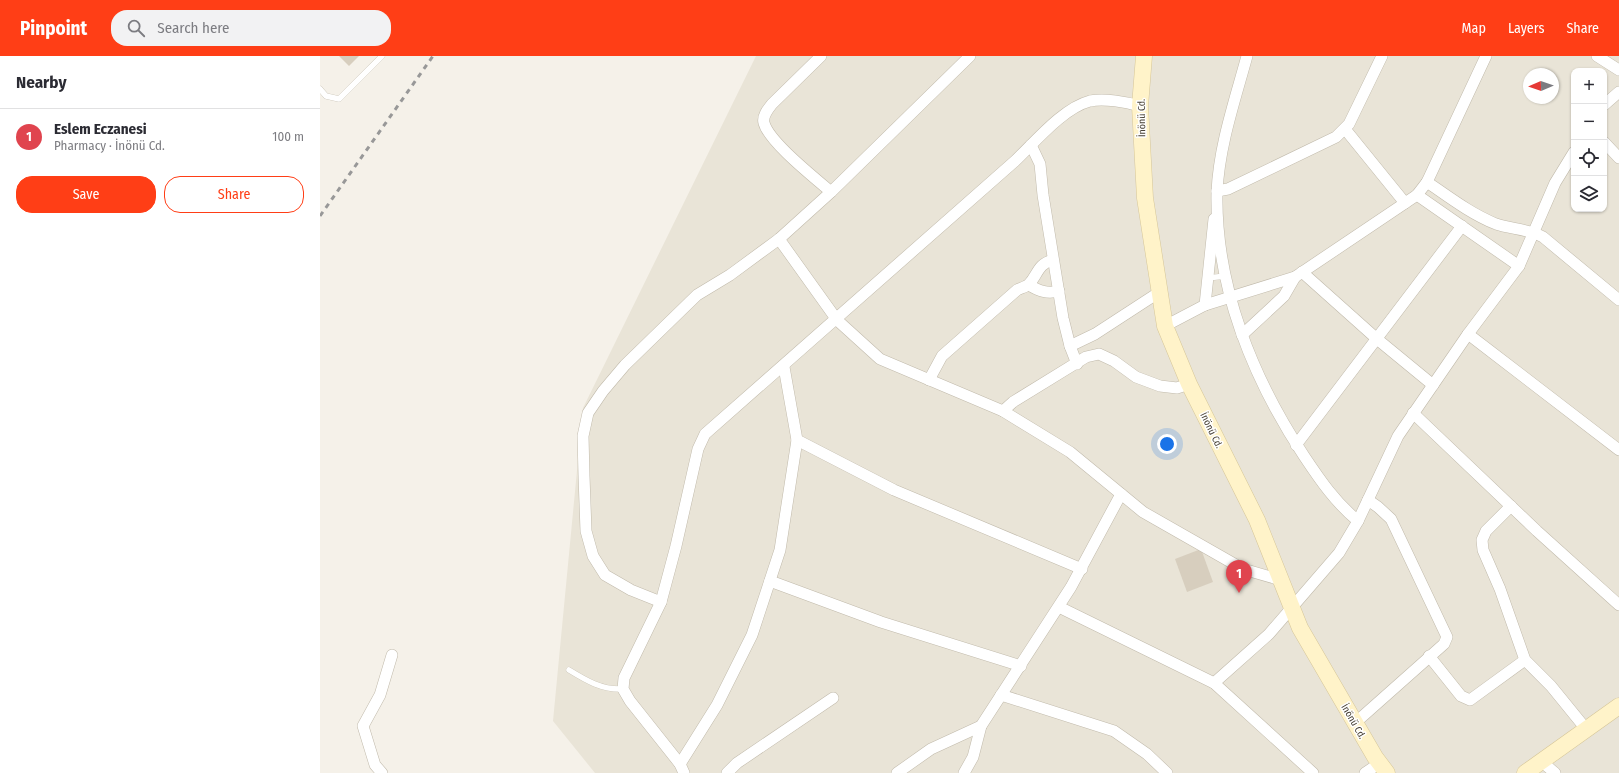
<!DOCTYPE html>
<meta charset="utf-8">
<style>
body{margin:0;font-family:"Fira Sans Condensed",sans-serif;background:#f2f2f3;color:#2b2b33}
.controls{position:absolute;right:12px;top:12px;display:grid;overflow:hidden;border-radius:8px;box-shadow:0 1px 3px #0004}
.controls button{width:36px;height:36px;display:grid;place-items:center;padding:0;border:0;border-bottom:1px solid #e1e1e2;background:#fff;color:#2b2b33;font:20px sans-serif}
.compass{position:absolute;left:1203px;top:12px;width:36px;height:36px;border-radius:50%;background:#fff;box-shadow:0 1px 3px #0004;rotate:268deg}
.you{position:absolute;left:847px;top:388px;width:14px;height:14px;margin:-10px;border:3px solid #fff;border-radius:50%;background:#1a73e8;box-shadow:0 0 0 6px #1a73e833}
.badge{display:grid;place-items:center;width:26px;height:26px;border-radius:50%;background:#ff3e16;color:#fff;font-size:13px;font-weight:700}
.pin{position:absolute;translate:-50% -33px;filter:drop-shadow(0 1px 2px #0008)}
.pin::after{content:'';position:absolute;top:21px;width:14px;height:12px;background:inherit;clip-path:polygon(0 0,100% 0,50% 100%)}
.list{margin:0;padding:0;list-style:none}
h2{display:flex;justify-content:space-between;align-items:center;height:52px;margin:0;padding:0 16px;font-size:17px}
h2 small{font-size:13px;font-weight:400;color:#7c7c81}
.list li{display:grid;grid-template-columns:26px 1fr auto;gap:12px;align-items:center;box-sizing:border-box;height:56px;padding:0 16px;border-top:1px solid #e1e1e2}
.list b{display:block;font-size:15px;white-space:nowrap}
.list p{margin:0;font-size:13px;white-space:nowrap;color:#7c7c81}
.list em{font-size:13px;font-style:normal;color:#7c7c81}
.actions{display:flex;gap:8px;padding:12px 16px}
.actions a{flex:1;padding:9px 0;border:1px solid #ff3e16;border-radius:16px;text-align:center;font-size:14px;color:#ff3e16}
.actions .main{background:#ff3e16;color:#fff}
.icon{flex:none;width:22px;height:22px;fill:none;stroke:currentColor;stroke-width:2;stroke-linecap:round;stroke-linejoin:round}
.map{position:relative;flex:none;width:1299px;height:717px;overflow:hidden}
header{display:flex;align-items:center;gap:24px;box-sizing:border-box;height:56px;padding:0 20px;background:#ff3e16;color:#fff}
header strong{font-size:19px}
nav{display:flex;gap:22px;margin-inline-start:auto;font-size:14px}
.search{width:280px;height:36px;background:#f2f2f3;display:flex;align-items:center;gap:10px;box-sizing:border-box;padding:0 14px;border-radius:16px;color:#7c7c81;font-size:15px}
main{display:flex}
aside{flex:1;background:#fff}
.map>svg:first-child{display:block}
</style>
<header>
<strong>Pinpoint</strong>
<div class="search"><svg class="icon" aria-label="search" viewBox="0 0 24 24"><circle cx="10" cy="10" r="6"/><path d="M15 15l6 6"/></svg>Search here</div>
<nav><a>Map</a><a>Layers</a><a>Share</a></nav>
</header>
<main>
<aside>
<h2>Nearby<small></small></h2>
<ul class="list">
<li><span class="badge" style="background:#e0444e">1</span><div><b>Eslem Eczanesi</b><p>Pharmacy · İnönü Cd.</p></div><em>100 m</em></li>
</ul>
<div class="actions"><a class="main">Save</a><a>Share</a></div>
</aside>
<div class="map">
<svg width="1299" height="717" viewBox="0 0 1299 717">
<rect width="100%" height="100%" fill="#f5f1e9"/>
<!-- residential -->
<path fill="#e9e4d7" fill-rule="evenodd" d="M 436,0 L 1299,0 L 1299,717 L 275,717 L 233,665 L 263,352 ZM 1254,15 L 1284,15 L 1284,153 L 1254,153 ZM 1209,18 L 1233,18 L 1233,42 L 1209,42 Z"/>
<!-- building -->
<g fill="#d7cebe">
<path d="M 19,0 L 39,0 L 29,10 Z"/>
<path d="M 881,493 L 893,526 L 867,536 L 855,503 Z"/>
</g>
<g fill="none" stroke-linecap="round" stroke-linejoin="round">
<!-- lane casing -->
<g stroke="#c1baab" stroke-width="6">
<g id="lane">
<path d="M 0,33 L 6,40 L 19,43 L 62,0"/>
<path d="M 887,222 L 906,220"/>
<path d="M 249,614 C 267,625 282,634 303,633"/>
</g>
</g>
<!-- street casing -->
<g stroke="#c1baab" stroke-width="12">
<g id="street">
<path d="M 501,0 L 452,48 C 448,53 442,60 444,67 C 449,86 495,122 511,136"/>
<path d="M 927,0 C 915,44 899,90 897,136 C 895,230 933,323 984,400 C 1000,424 1015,446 1038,465"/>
<path d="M 1277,0 L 1299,14"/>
<path d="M 1284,49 L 1299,36"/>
<path d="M 1025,73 L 1085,147"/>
<path d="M 1284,86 L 1299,102"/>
<path d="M 711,89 L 720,108 L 723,139 L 743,262 L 750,290 L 757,308"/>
<path d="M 1107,126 C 1129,141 1151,158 1176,168 C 1191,173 1209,173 1223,181 L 1299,244"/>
<path d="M 897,135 L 908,133 L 1016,81 L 1029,68 L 1062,0"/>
<path d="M 1097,139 L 1199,210"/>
<path d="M 459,183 L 517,264 L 560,303 L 683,355 L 750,396 L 823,456 L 923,513 L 961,524"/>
<path d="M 982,216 L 1057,283 L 1113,329"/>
<path d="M 709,229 C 719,235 727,238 739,235"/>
<path d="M 885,249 L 894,163"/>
<path d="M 845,270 L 885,249 L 975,221 L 1097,139 L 1107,126 L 1166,0"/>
<path d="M 1148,278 L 1299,394"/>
<path d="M 922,279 L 964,240 L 975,221"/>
<path d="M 750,290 L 775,278 L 838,237"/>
<path d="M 609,324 L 622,300 L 697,234 C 701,232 706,231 709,228 C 718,219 717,208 733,204"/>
<path d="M 683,355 L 693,346 L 766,301 L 779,298 L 794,305 L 816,321 L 840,330 L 857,332 L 869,328"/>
<path d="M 1093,357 L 1217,475 L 1299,549"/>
<path d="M 477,384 L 574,434 L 762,513"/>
<path d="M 976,389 L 1142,170"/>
<path d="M 1191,450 L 1166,475 L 1162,484 L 1163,494 L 1180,533 L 1205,604 L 1231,630 L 1266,673"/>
<path d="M 450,525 L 561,566 L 701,610"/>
<path d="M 341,546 L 311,534 L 285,519 L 273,500 L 266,475 L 264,420 L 263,380 L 268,357 L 283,335 L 305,309 L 377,239 L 410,219 L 459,183 L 511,136 L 650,0"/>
<path d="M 739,551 L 894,627 L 993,717"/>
<path d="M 1109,600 L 1141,640 L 1150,644 L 1205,604"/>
<path d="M 894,627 L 949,578 L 1019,497 L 1038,465 L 1078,380 L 1148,278 L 1199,210 L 1235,127 L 1254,96"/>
<path d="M 681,639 L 794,675 L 827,698 L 847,717"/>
<path d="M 1035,667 L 1124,588 L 1127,581 L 1071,463 L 1058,451 L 1048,444"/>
<path d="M 1221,705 L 1235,717"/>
<path d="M 360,708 L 397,649 L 432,579 L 460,494 L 477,384 L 464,311"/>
<path d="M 62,717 L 55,709 L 43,670 L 60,639 L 72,599"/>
<path d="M 364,717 L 360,708 L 310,645 L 303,633 L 304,622 L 341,546 L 356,490 L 378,393 L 385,378 L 695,105 C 715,86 743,52 770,45 C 784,42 806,46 820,50"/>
<path d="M 407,717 L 417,707 L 513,642"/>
<path d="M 577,717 L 611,693 L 661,670 L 751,531 L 801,438"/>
<path d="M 644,717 L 653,701 L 661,670"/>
<path d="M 1045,717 L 1060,707"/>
</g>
</g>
<!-- secondary casing -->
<g stroke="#d6c698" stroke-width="17">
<g id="secondary">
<path d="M 824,0 L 820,50 L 825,142 L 845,270 L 869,328 L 937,464 L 980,572 L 1055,701 L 1067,717"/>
<path d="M 1205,717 L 1299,650"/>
</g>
</g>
<!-- lane -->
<use href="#lane" stroke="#fff" stroke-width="5.5"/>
<!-- street -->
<use href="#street" stroke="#fff" stroke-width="11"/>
<!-- secondary -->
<use href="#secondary" stroke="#fff3c9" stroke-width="16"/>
<!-- rail -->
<path stroke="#989898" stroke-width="3" stroke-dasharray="5 5" stroke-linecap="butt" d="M 0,160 L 113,0"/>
</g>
<g text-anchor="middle" stroke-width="3" stroke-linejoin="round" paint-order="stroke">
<!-- street labels -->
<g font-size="10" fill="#494237" stroke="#fff">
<text transform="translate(821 62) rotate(-91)" y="4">İnönü Cd.</text>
<text transform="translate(892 374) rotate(64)" y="4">İnönü Cd.</text>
<text transform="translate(1034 665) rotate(60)" y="4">İnönü Cd.</text>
</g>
</g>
</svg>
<div class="controls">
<button>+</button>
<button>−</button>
<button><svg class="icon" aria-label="locate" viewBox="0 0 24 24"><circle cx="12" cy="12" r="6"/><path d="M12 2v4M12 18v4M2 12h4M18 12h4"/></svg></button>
<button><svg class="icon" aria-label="layers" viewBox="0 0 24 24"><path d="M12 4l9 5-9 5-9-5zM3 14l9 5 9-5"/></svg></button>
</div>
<svg class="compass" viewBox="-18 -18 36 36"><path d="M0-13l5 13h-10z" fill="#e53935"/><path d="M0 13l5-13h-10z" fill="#7c7c81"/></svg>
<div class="you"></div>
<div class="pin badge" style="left:919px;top:537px;background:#e0444e">1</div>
</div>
</main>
